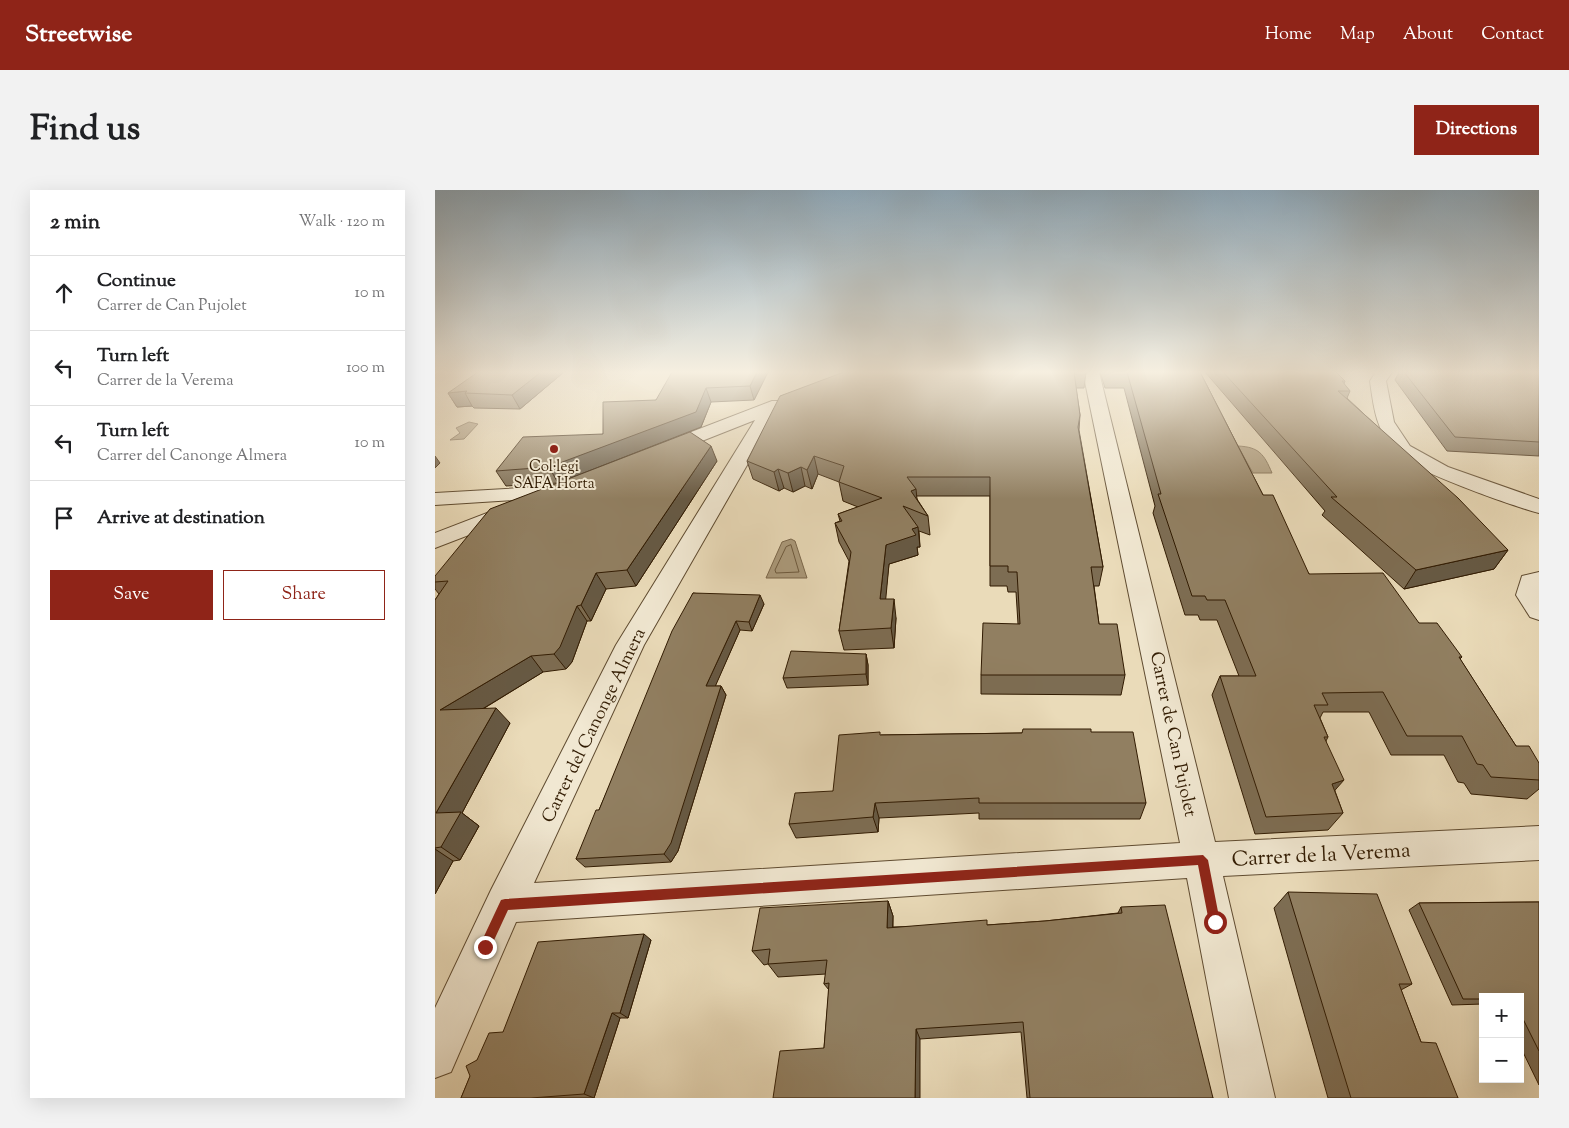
<!DOCTYPE html>
<meta charset="utf-8">
<style>
body{margin:0;font-family:"Sorts Mill Goudy",serif;background:#f2f2f2;color:#202124}
.controls{position:absolute;right:15px;bottom:15px;display:grid;overflow:hidden;border-radius:0px;box-shadow:0 5px 20px #0002}
.controls button{width:45px;height:45px;display:grid;place-items:center;padding:0;border:0;border-bottom:1px solid #e0e0e0;background:#fff;color:#202124;font:25px sans-serif}
.stop{position:absolute;width:15px;height:15px;margin:-11px;border:4px solid #8f2418;border-radius:50%;background:#fff}
.stop.end{background:#8f2418;border-color:#fff;box-shadow:0 1px 5px #0008}
.list{margin:0;padding:0;list-style:none}
h2{display:flex;justify-content:space-between;align-items:center;height:65px;margin:0;padding:0 20px;font-size:21px}
h2 small{font-size:16px;font-weight:400;color:#757577}
.list li{display:grid;grid-template-columns:32px 1fr auto;gap:15px;align-items:center;box-sizing:border-box;height:75px;padding:0 20px;border-top:1px solid #e0e0e0}
.list b{display:block;font-size:19px;white-space:nowrap}
.list p{margin:0;font-size:16px;white-space:nowrap;color:#757577}
.list em{font-size:16px;font-style:normal;color:#757577}
.actions{display:flex;gap:10px;padding:15px 20px}
.actions a{flex:1;padding:11px 0;border:1px solid #8f2418;border-radius:0px;text-align:center;font-size:18px;color:#8f2418}
.actions .main{background:#8f2418;color:#fff}
.icon{flex:none;width:28px;height:28px;fill:none;stroke:currentColor;stroke-width:2;stroke-linecap:round;stroke-linejoin:round}
.map{position:relative;flex:none;width:1104px;height:908px;overflow:hidden;border-radius:0px}
header{display:flex;align-items:center;gap:30px;box-sizing:border-box;height:70px;padding:0 25px;background:#8f2418;color:#fff}
header strong{font-size:24px}
nav{display:flex;gap:28px;margin-inline-start:auto;font-size:18px}
.intro{display:flex;align-items:center;justify-content:space-between;box-sizing:border-box;height:120px;padding:0 30px}
h1{margin:0;font-size:35px}
.button{padding:12px 22px;border-radius:0px;background:#8f2418;color:#fff;font-size:18px;font-weight:700}
main{display:flex;gap:30px;padding:0 30px}
aside{flex:1;background:#fff;border-radius:0px;box-shadow:0 5px 20px #0002}
.map>svg:first-child{display:block}
</style>
<header>
<strong>Streetwise</strong>
<nav><a>Home</a><a>Map</a><a>About</a><a>Contact</a></nav>
</header>
<div class="intro"><h1>Find us</h1><a class="button">Directions</a></div>
<main>
<aside>
<h2>2 min<small>Walk · 120 m</small></h2>
<ul class="list">
<li><svg class="icon" aria-label="ahead" viewBox="0 0 24 24"><path d="M12 20V5M6 11l6-6 6 6"/></svg><div><b>Continue</b><p>Carrer de Can Pujolet</p></div><em>10 m</em></li>
<li><svg class="icon" aria-label="left" viewBox="0 0 24 24"><path d="M17 20v-9H6M10 6l-5 5 5 5"/></svg><div><b>Turn left</b><p>Carrer de la Verema</p></div><em>100 m</em></li>
<li><svg class="icon" aria-label="left" viewBox="0 0 24 24"><path d="M17 20v-9H6M10 6l-5 5 5 5"/></svg><div><b>Turn left</b><p>Carrer del Canonge Almera</p></div><em>10 m</em></li>
<li><svg class="icon" aria-label="arrive" viewBox="0 0 24 24"><path d="M6 21V4h12l-3 4 3 4H6"/></svg><div><b>Arrive at destination</b></div></li>
</ul>
<div class="actions"><a class="main">Save</a><a>Share</a></div>
</aside>
<div class="map">
<svg width="1104" height="908" viewBox="0 0 1104 908">
<rect width="100%" height="100%" fill="#eadbb9"/>
<filter id="stains"><feTurbulence type="fractalNoise" baseFrequency=".004" numOctaves="4"/><feColorMatrix values="0 0 0 0 .2 0 0 0 0 .09 0 0 0 0 .02 0 0 0 .5 -.17"/></filter>
<radialGradient id="worn" r=".72"><stop offset=".6" stop-color="#630" stop-opacity="0"/><stop offset="1" stop-color="#630" stop-opacity=".3"/></radialGradient>
<!-- water -->
<g fill="#ab9a7b" stroke="#7a674b">
<path d="M 34,232 L 43,234 L 29,249 L 15,250 L 25,243 L 21,238 Z"/>
<path d="M 803,256 C 824,257 829,264 837,283 L 818,283 Z"/>
<path d="M 356,349 L 360,351 L 372,388 L 331,388 L 347,352 Z"/>
</g>
<g fill="none" stroke-linecap="round" stroke-linejoin="round">
<!-- shore -->
<path stroke="#6e5a3e" stroke-width="1" d="M 356,355 L 364,382 L 341,383 L 340,380 L 351,357 Z"/>
<!-- street casing -->
<g stroke="#5f4b30" stroke-width="2">
<g id="street">
<path d="M 648,182 L 664,182 L 780,652 L 1104,636 L 1104,670 L 788,686 L 840,908 L 794,908 L 752,688 L 81,732 L 16,882 L 0,888 L 0,818 L 56,700 L 181,455 L 320,230 L 234,264 L 220,264 L 217,260 L 220,256 L 337,211 L 349,211 L 352,215 L 343,221 L 209,455 L 99,693 L 745,653 Z"/>
<path d="M 941,182 L 957,182 L 951,191 L 959,232 L 975,256 L 1013,277 L 1104,309 L 1104,323 C 1078,316 974,280 960,262 C 941,238 939,220 935,191 Z"/>
<path d="M 121,296 L 129,297 L 132,302 L 129,307 L 0,315 L 0,303 Z"/>
<path d="M 78,313 L 86,315 L 89,320 L 86,325 L 0,358 L 0,343 Z"/>
<path d="M 1104,382 L 1104,430 L 1095,427 L 1081,405 L 1087,386 Z"/>
</g>
</g>
<!-- street -->
<use href="#street" fill="#f1e8d2" fill-rule="evenodd"/>
</g>
<!-- wall -->
<g fill="#7d6d53" stroke="#311b02">
<path d="M 129,182 L 85,219 L 39,218 L 37,216 L 22,217 L 13,203 Z"/>
<path d="M 333,182 L 319,210 L 276,212 L 266,237 L 123,293 L 71,296 L 61,281 L 168,244 L 221,210 Z"/>
<path d="M 409,182 L 651,182 L 649,198 L 641,198 L 645,225 L 644,240 L 668,377 L 664,396 L 659,396 L 664,434 L 690,485 L 686,505 L 546,504 L 546,485 L 583,434 L 581,402 L 573,402 L 572,396 L 555,396 L 555,306 L 481,306 L 482,309 L 493,326 L 495,345 L 484,341 L 485,357 L 482,357 L 483,365 L 454,374 L 450,409 L 461,428 L 459,458 L 409,460 L 404,441 L 414,371 L 404,352 L 400,333 L 405,331 L 403,324 L 423,317 L 408,311 L 404,292 L 383,284 L 377,299 L 370,296 L 358,302 L 349,298 L 344,301 L 318,289 L 312,271 Z"/>
<path d="M 665,182 L 765,182 L 828,305 L 874,384 L 984,433 L 1027,467 L 1025,469 L 1081,556 L 1104,573 L 1104,599 L 1092,609 L 1036,604 L 1029,593 L 1023,592 L 1009,565 L 956,565 L 934,522 L 888,522 L 885,528 L 893,547 L 891,551 L 900,601 L 908,623 L 893,640 L 820,644 L 777,505 L 785,486 L 804,486 L 782,430 L 765,430 L 763,425 L 750,425 L 718,323 L 720,316 L 689,198 L 670,198 Z"/>
<path d="M 770,182 L 901,182 L 910,191 L 909,194 L 915,201 L 912,208 L 1073,360 L 1059,379 L 969,399 L 887,325 L 890,321 Z"/>
<path d="M 964,182 L 1104,182 L 1104,266 L 1012,261 L 960,190 Z"/>
<path d="M 282,271 L 201,396 L 171,399 L 156,431 L 152,431 L 137,472 L 131,479 L 108,482 L 48,519 L 75,533 L 27,623 L 44,636 L 25,670 L 18,671 L 0,704 L 0,410 L 4,404 L 0,399 L 0,386 Z"/>
<path d="M 258,403 L 329,414 L 317,441 L 305,440 L 280,496 L 286,496 L 291,505 L 243,661 L 236,672 L 150,677 L 141,669 L 164,620 Z"/>
<path d="M 431,464 L 433,475 L 433,495 L 352,498 L 348,488 Z"/>
<path d="M 656,542 L 711,613 L 705,629 L 544,629 L 544,623 L 444,628 L 443,642 L 361,648 L 354,634 L 398,601 L 446,545 Z"/>
<path d="M 853,702 L 977,794 L 966,800 L 986,852 L 1023,908 L 893,908 L 839,718 Z"/>
<path d="M 453,711 L 458,726 L 458,737 L 552,735 L 610,731 L 683,723 L 686,717 L 778,908 L 592,908 L 586,842 L 485,849 L 389,858 L 394,800 L 389,794 L 391,784 L 343,787 L 333,774 L 329,775 L 317,761 Z"/>
<path d="M 1104,712 L 1104,895 L 1085,856 L 1085,807 L 1048,807 L 1048,814 L 1017,815 L 974,720 L 984,713 Z"/>
<path d="M 216,750 L 193,828 L 185,828 L 159,908 L 26,908 L 42,870 L 68,842 Z"/>
</g>
<!-- shaded-wall -->
<g fill="#665944" stroke="#311b02">
<path d="M 106,182 L 129,182 L 85,219 L 77,205 Z"/>
<path d="M 322,182 L 333,182 L 319,210 L 315,196 Z"/>
<path d="M 271,198 L 276,212 L 266,237 L 123,293 L 114,277 Z"/>
<path d="M 32,201 L 30,203 L 37,216 L 22,217 L 13,203 Z"/>
<path d="M 276,256 L 282,271 L 201,396 L 192,380 Z"/>
<path d="M 0,266 L 5,273 L 0,278 Z"/>
<path d="M 379,266 L 383,284 L 377,299 L 372,280 Z"/>
<path d="M 366,277 L 370,296 L 358,302 L 353,283 Z"/>
<path d="M 343,279 L 349,298 L 344,301 L 339,282 Z"/>
<path d="M 481,299 L 483,319 L 476,301 Z"/>
<path d="M 483,337 L 485,357 L 482,357 L 483,365 L 454,374 L 449,428 L 445,409 L 451,355 L 477,339 Z"/>
<path d="M 1073,360 L 1059,379 L 969,399 L 981,380 Z"/>
<path d="M 161,383 L 171,399 L 156,431 L 146,415 Z"/>
<path d="M 325,405 L 329,414 L 317,441 L 314,432 Z"/>
<path d="M 459,409 L 461,428 L 459,458 L 456,438 Z"/>
<path d="M 142,416 L 152,431 L 137,472 L 131,479 L 119,464 Z"/>
<path d="M 301,431 L 305,440 L 276,506 L 271,496 Z"/>
<path d="M 431,464 L 433,475 L 433,495 L 431,484 Z"/>
<path d="M 96,466 L 108,482 L 21,535 L 5,520 Z"/>
<path d="M 286,496 L 291,505 L 243,661 L 236,672 L 229,664 Z"/>
<path d="M 61,518 L 75,533 L 27,623 L 44,636 L 25,670 L 6,657 L 1,623 Z"/>
<path d="M 909,590 L 894,607 L 897,594 Z"/>
<path d="M 440,613 L 444,628 L 443,642 L 438,627 Z"/>
<path d="M 0,659 L 18,671 L 0,704 Z"/>
<path d="M 453,711 L 458,726 L 457,752 L 452,738 Z"/>
<path d="M 209,744 L 216,750 L 193,828 L 185,823 Z"/>
<path d="M 177,823 L 185,828 L 159,908 L 149,904 Z"/>
<path d="M 481,839 L 485,849 L 485,908 L 480,908 Z"/>
</g>
<!-- building -->
<g fill="#917f61" stroke="#311b02">
<path d="M 43,182 L 106,182 L 77,205 L 30,203 L 32,201 L 13,203 Z"/>
<path d="M 237,182 L 322,182 L 315,196 L 271,198 L 261,222 L 114,277 L 61,281 L 88,247 L 168,244 L 168,212 L 221,210 Z"/>
<path d="M 409,182 L 639,182 L 645,225 L 643,237 L 668,377 L 656,377 L 664,434 L 682,434 L 690,485 L 546,485 L 548,433 L 585,434 L 582,382 L 573,382 L 573,376 L 555,376 L 555,287 L 472,287 L 481,299 L 476,301 L 493,326 L 468,316 L 483,337 L 477,339 L 481,345 L 451,355 L 445,409 L 459,409 L 456,438 L 404,441 L 416,362 L 400,333 L 407,331 L 403,324 L 447,308 L 404,292 L 409,276 L 379,266 L 372,280 L 366,277 L 353,283 L 343,279 L 339,282 L 312,271 L 345,206 Z"/>
<path d="M 692,182 L 765,182 L 828,305 L 838,305 L 874,384 L 948,383 L 984,433 L 1002,433 L 1027,467 L 1024,467 L 1081,556 L 1094,556 L 1104,573 L 1104,590 L 1056,587 L 1048,575 L 1042,574 L 1027,546 L 972,546 L 948,502 L 887,503 L 893,515 L 879,515 L 893,547 L 889,547 L 909,590 L 897,594 L 908,623 L 831,627 L 785,486 L 821,486 L 790,410 L 772,410 L 770,406 L 757,406 L 723,304 L 726,304 Z"/>
<path d="M 788,182 L 901,182 L 910,191 L 907,191 L 915,201 L 903,201 L 1023,308 L 1073,360 L 981,380 L 896,307 L 902,307 Z"/>
<path d="M 969,182 L 1104,182 L 1104,252 L 1020,247 Z"/>
<path d="M 255,242 L 276,256 L 192,380 L 161,383 L 146,415 L 142,416 L 125,457 L 119,464 L 96,466 L 5,520 L 61,518 L 1,623 L 26,622 L 6,657 L 0,658 L 0,410 L 13,391 L 0,392 L 0,386 L 55,319 Z"/>
<path d="M 258,403 L 325,405 L 314,432 L 301,431 L 271,496 L 286,496 L 236,653 L 229,664 L 141,669 L 161,620 L 164,620 L 237,441 Z"/>
<path d="M 356,461 L 431,464 L 431,484 L 348,488 Z"/>
<path d="M 588,539 L 656,539 L 656,542 L 698,542 L 711,613 L 544,613 L 544,608 L 440,613 L 438,627 L 354,634 L 360,603 L 398,601 L 404,545 L 445,542 L 445,545 L 587,543 Z"/>
<path d="M 853,702 L 942,704 L 977,794 L 964,794 L 986,852 L 1001,853 L 1023,908 L 916,908 Z"/>
<path d="M 453,711 L 452,738 L 552,730 L 552,735 L 610,731 L 687,723 L 686,717 L 730,715 L 778,908 L 595,908 L 588,832 L 481,839 L 480,908 L 338,908 L 345,861 L 389,858 L 394,793 L 389,794 L 392,770 L 333,774 L 335,759 L 317,761 L 325,718 Z"/>
<path d="M 1104,712 L 1104,861 L 1085,823 L 1085,807 L 1048,807 L 1048,809 L 1028,809 L 984,713 Z"/>
<path d="M 209,744 L 185,823 L 177,823 L 149,904 L 96,908 L 26,908 L 35,886 L 31,876 L 42,870 L 54,843 L 68,842 L 103,752 Z"/>
</g>
<!-- sky -->
<linearGradient id="sky" x2="0" y2="1"><stop stop-color="#8faabc"/><stop offset="0.59" stop-color="#f6efe0"/><stop offset="1" stop-color="#f6efe0" stop-opacity="0"/></linearGradient>
<rect width="1104" height="309" fill="url(#sky)"/>
<!-- route -->
<path fill="#8f2418" d="M 768,665 L 773,670 L 785,732 L 780,738 L 774,732 L 763,675 L 73,720 L 54,761 L 50,763 L 44,757 L 66,710 L 70,709 Z"/>
<!-- markers -->
<circle fill="#8f2418" stroke="#f1e8d2" stroke-width="2" cx="119" cy="259" r="5"/>
<g text-anchor="middle" stroke-width="4" stroke-linejoin="round" paint-order="stroke">
<!-- far-poi labels -->
<g font-size="15" fill="#311b02" stroke="#f1e8d2">
<text x="119" y="281">Col·legi<tspan x="119" dy="17">SAFA Horta</tspan></text>
</g>
<!-- street labels -->
<g font-size="18" fill="#311b02" stroke="#f1e8d2">
<text transform="translate(158 535) rotate(-64)" y="6">Carrer del Canonge Almera</text>
<text transform="translate(739 544) rotate(78)" y="6">Carrer de Can Pujolet</text>
</g>
<!-- near-street labels -->
<g font-size="21" fill="#311b02" stroke="#f1e8d2">
<text transform="translate(886 664) rotate(-3)" y="7">Carrer de la Verema</text>
</g>
</g>
<rect width="100%" height="100%" filter="url(#stains)"/>
<rect width="100%" height="100%" fill="url(#worn)"/>
</svg>
<div class="controls">
<button>+</button>
<button>−</button>
</div>
<div class="stop" style="left:780px;top:732px"></div>
<div class="stop end" style="left:50px;top:757px"></div>
</div>
</main>
